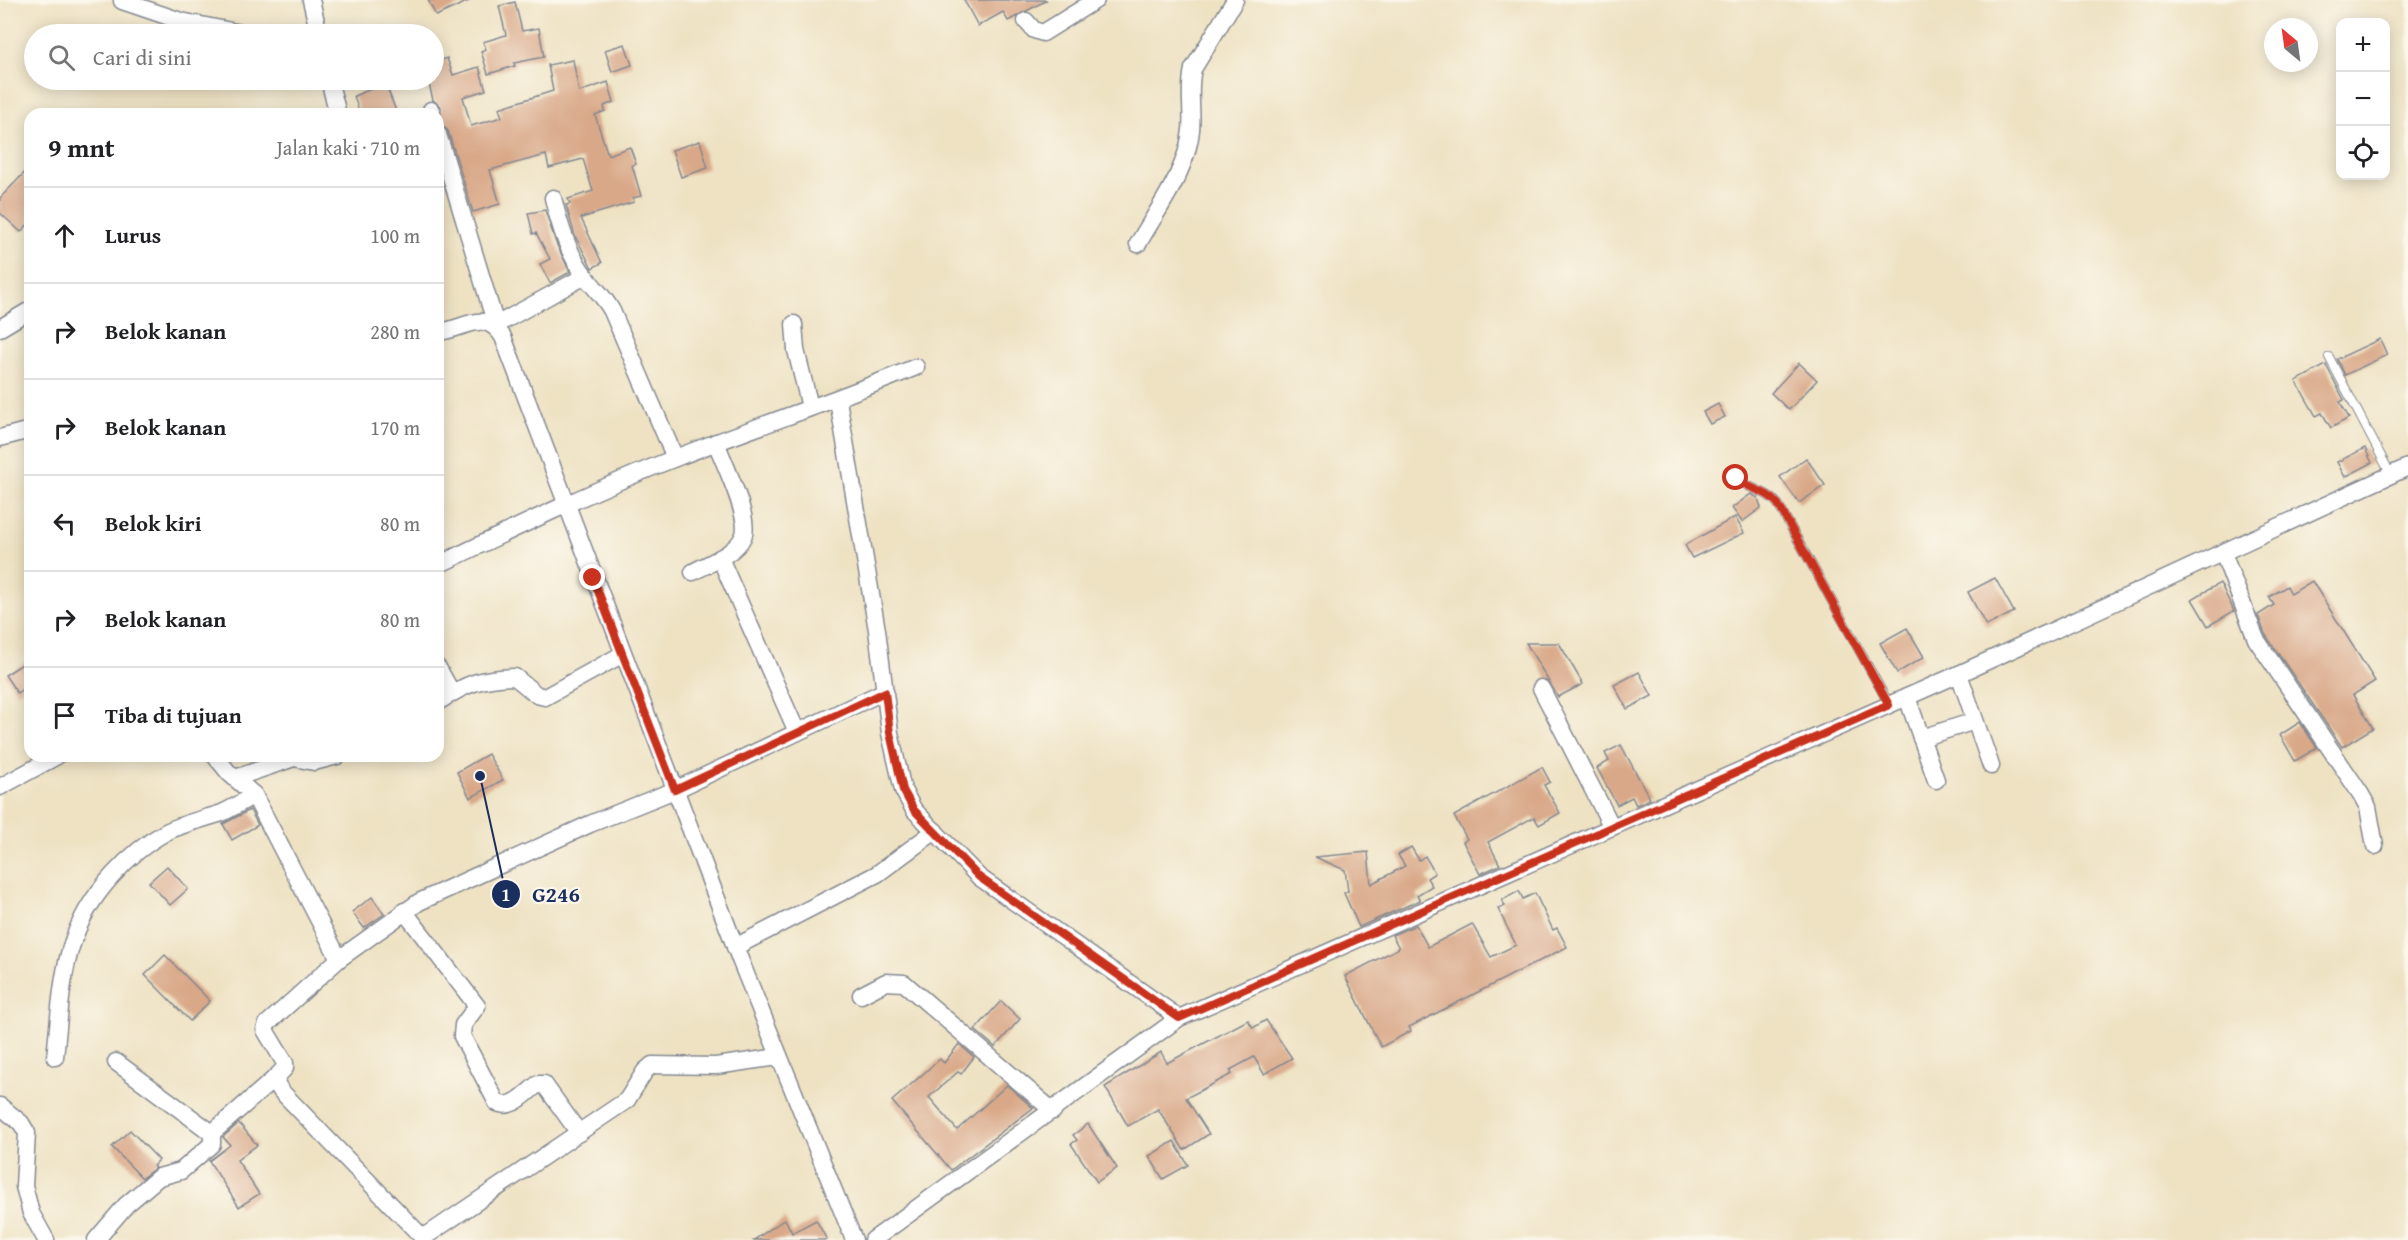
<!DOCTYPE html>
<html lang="id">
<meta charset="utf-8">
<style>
body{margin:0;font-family:"Gentium Book Plus",serif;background:#f6f6f6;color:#202124}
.controls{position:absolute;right:18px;top:18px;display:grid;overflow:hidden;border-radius:12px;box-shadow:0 3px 15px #0003}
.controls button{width:54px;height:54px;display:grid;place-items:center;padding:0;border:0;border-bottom:2px solid #e0e0e0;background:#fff;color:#202124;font:30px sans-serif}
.compass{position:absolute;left:2264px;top:18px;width:54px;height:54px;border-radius:50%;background:#fff;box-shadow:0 3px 15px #0003;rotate:331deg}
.stop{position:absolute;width:18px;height:18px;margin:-14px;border:4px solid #c8321e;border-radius:50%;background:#fff}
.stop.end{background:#c8321e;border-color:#fff;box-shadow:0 2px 6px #0008}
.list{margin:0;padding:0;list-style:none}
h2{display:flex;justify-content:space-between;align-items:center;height:78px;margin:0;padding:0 24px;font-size:26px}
h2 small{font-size:20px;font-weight:400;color:#757577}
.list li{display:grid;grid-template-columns:39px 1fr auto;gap:18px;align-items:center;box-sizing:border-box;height:96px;padding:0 24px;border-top:2px solid #e0e0e0}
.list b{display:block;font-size:22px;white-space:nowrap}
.list em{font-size:20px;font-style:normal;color:#757577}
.icon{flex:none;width:33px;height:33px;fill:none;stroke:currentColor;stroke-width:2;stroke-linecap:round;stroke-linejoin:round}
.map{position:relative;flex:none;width:2408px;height:1240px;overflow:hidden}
.search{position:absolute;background:#fff;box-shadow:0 3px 15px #0003;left:24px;top:24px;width:420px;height:66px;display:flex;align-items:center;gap:15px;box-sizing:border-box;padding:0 21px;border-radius:33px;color:#757577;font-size:22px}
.panel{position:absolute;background:#fff;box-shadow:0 3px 15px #0003;left:24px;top:108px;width:420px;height:654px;border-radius:18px}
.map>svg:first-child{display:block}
</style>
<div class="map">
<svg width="2408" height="1240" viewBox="0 0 2408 1240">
<rect width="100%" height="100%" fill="#fbf7ec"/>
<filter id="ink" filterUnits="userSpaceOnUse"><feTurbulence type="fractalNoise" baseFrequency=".0167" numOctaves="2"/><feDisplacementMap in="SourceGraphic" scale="12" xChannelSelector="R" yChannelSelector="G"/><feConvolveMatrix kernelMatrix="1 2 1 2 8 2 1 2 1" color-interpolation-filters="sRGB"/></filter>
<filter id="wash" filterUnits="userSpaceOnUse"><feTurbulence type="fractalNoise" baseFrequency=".008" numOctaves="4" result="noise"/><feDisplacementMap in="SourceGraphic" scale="24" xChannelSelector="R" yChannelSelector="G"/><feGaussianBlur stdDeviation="1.35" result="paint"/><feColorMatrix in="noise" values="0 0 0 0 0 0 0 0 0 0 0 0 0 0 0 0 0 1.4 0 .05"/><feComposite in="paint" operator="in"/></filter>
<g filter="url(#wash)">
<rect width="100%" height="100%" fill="#eee2c3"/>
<g id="blocks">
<!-- building -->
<g fill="#d9a888">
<path d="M 428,0 L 471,0 L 436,16 Z"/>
<path d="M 964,0 L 1047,0 L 1008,21 L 1003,12 L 978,26 Z"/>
<path d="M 515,2 L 522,31 L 539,28 L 544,57 L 514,63 L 515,66 L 488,74 L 481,51 L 486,49 L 483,42 L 506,35 L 499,6 Z"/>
<path d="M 625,44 L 632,65 L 612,72 L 605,50 Z"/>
<path d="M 447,58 L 453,75 L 479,67 L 486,90 L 463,97 L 471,126 L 502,117 L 499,108 L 553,91 L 548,65 L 573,60 L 579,92 L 608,82 L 614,102 L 604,106 L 605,111 L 595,115 L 608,155 L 630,147 L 636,164 L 632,165 L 641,196 L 633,198 L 634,202 L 581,218 L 602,263 L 592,268 L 589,262 L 575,236 L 566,205 L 570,204 L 568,199 L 593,191 L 583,159 L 549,168 L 546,155 L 490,170 L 500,204 L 473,212 L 448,131 L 440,124 L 441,107 L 433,100 L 428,80 L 434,80 L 434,63 Z"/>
<path d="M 367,80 L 384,80 L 396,111 L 386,114 L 360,114 L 354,96 L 371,89 Z"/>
<path d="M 700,141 L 708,168 L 681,177 L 672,150 Z"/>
<path d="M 30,167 L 30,222 L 21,232 L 0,213 L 0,198 Z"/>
<path d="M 545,210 L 556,243 L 570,272 L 550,283 L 540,264 L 550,259 L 536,233 L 533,234 L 528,213 Z"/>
<path d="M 2380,339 L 2387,355 L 2345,375 L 2337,359 Z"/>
<path d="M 1799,363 L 1817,380 L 1789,410 L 1771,393 Z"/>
<path d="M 2326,365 L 2344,400 L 2340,402 L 2349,418 L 2331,428 L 2322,413 L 2316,416 L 2296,381 Z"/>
<path d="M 1718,404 L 1725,417 L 1710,424 L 1703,412 Z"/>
<path d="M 2365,448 L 2372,463 L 2345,477 L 2337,462 Z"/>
<path d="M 1806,458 L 1825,485 L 1799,503 L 1780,477 Z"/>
<path d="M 1751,494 L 1758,498 L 1761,508 L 1742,522 L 1732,508 Z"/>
<path d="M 1735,517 L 1744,533 L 1692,558 L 1685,545 Z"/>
<path d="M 1995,578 L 2014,612 L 1986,626 L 1968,592 Z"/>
<path d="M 2312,581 L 2375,681 L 2353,695 L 2373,728 L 2342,747 L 2265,634 L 2258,615 L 2274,605 L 2269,597 L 2287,586 L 2291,594 Z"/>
<path d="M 2220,583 L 2234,611 L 2208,626 L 2192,599 Z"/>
<path d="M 1907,628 L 1924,657 L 1897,673 L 1880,643 Z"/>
<path d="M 1526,643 L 1559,643 L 1583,684 L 1558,697 Z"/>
<path d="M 30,659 L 30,684 L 17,693 L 5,675 Z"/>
<path d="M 1639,672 L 1652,696 L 1627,709 L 1614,685 Z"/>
<path d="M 2300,722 L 2317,748 L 2295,761 L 2280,735 Z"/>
<path d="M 1621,745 L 1650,799 L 1636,805 L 1632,797 L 1617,805 L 1597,768 L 1609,761 L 1605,753 Z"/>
<path d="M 488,754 L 503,780 L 470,798 L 457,772 Z"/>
<path d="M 1542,767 L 1550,782 L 1544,785 L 1560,813 L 1539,825 L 1534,817 L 1488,842 L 1500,865 L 1480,874 L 1463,842 L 1467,839 L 1454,816 Z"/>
<path d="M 250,810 L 258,825 L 232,840 L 223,824 Z"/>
<path d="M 1411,847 L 1419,860 L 1425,856 L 1435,873 L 1427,878 L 1432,886 L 1417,895 L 1420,900 L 1359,927 L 1344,893 L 1348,891 L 1345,870 L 1315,857 L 1368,852 L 1371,884 L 1405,866 L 1398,855 Z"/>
<path d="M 167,866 L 188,889 L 170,905 L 149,882 Z"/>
<path d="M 1519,891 L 1523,899 L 1535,893 L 1553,930 L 1557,928 L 1567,947 L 1409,1027 L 1411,1031 L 1381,1047 L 1345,976 L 1399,948 L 1392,935 L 1416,925 L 1428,947 L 1472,924 L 1491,957 L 1516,945 L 1498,909 L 1505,906 L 1502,900 Z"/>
<path d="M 372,897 L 384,914 L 364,928 L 352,912 Z"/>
<path d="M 165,955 L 210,1001 L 190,1021 L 145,975 Z"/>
<path d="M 1001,1001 L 1020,1019 L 995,1047 L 975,1030 Z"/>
<path d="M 1248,1020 L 1253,1028 L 1266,1020 L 1292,1058 L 1264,1074 L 1254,1057 L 1230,1070 L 1232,1074 L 1186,1098 L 1209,1134 L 1184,1150 L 1158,1109 L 1128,1126 L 1105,1087 L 1161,1052 L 1167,1063 Z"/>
<path d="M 959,1044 L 974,1057 L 961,1074 L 958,1072 L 929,1097 L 957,1130 L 1007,1085 L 1033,1108 L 951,1170 L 892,1101 L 940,1059 L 944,1063 Z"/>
<path d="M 239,1123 L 257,1145 L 237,1160 L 259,1194 L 239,1207 L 209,1161 L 230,1145 L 223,1137 Z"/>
<path d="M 1088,1124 L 1117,1168 L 1097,1182 L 1071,1144 L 1077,1140 L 1073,1135 Z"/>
<path d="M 130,1130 L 159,1160 L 153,1166 L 155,1168 L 142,1178 L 112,1147 Z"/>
<path d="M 1174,1141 L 1188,1165 L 1163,1179 L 1149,1156 Z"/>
<path d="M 785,1219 L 792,1233 L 816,1220 L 827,1240 L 754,1240 Z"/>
</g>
</g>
</g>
<g filter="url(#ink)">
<use href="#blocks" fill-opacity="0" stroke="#848890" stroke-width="1.5"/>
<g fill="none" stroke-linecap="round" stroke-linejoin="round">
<!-- lane casing -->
<g stroke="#848890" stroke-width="10">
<g id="lane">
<path d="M 2329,357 L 2391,475"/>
<path d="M 1736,478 C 1749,490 1767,490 1778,504 L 1889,704"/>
</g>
</g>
<!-- street casing -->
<g stroke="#848890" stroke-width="19">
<g id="street">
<path d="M 311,0 L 319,34"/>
<path d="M 122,1 L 181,21 L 246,34"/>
<path d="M 1026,21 L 1034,30 L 1043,33 L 1096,0"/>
<path d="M 329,80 L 338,114"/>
<path d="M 431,110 L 432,114"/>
<path d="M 438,134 L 496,325 L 585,276"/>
<path d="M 553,198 C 560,226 568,254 586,277 C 595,289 605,298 612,311 L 675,458"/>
<path d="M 1138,244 C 1158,208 1187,172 1191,130 C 1193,110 1188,90 1193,69 L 1235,0"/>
<path d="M 794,324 L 796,350 L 810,407"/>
<path d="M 0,328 L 30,310"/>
<path d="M 438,332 C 465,330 484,307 503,337 L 741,962 L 854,1240"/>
<path d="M 838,400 L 877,630 L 890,733 L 903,790 L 914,810 L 979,877 L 1179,1018"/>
<path d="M 0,438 L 30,430"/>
<path d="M 2223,553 L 2256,639 L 2360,793 L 2368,807 L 2375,846"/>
<path d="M 720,558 L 797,732"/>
<path d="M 438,565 C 517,527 596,489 678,457 C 757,426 838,400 916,367"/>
<path d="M 693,572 C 709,563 735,554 743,537 C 752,519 723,462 716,442"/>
<path d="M 438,668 L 452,693"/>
<path d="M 1959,674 L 1991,766"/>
<path d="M 1541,688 L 1612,827"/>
<path d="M 1907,697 L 1936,780"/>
<path d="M 438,702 C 467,683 481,678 515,677 L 537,695 L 545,697 L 623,654"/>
<path d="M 1921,738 L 1975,721"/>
<path d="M 215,756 L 229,773 L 254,795 L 339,959"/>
<path d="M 235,778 L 294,758 L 314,762 L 337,756"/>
<path d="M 0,787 L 57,756"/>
<path d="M 404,911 L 477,1006 L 463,1025 L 462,1036 L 497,1103 C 513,1110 526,1093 538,1084 L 544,1084 L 579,1133"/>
<path d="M 735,947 L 877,874 L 935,831"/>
<path d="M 861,995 L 886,982 L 904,983 L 1053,1111"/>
<path d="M 55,1057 C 63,985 61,931 113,875 C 129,857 146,843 166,832 C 184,823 204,819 222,813 C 233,808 244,801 254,795"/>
<path d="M 116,1062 L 212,1133"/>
<path d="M 0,1106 L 21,1123 L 27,1133 L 24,1186 L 31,1213 L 46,1240"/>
<path d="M 423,1238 L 627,1100 L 645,1071 L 652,1065 L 716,1066 L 778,1057"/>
<path d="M 96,1240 L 126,1205 L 159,1177 L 181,1171 L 212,1144 L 212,1133 L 274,1079"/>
<path d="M 425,1240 L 281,1091 L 274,1079 L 285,1068 L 285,1063 L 265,1030 L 267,1024 L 339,959 L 419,902 L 590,824 L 675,790 L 885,691"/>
<path d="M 873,1240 L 1179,1018 L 1959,674 L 2408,467"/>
</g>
</g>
<!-- lane -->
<use href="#lane" stroke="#fff" stroke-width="8"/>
<!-- street -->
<use href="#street" stroke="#fff" stroke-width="16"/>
</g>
</g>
<g fill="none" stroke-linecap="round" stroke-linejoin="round" filter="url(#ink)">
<!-- route -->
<path stroke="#c8321e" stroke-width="8" d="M 593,578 L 675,790 L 885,692 L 890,733 L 903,790 L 914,810 L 979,877 L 1179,1018 L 1889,705 L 1778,504 C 1767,490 1749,490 1736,478"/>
</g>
<!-- callouts -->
<path fill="none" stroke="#1b2f5e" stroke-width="2" d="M480 776L506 894"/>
<g fill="#1b2f5e" stroke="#fbf7ec" stroke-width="2">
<circle cx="480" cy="776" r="6"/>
<circle cx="506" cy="894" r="15"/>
</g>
<g font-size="18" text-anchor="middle" font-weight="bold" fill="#fff">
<text x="506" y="901">1</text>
</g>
<g font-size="22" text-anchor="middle" font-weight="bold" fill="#1b2f5e" stroke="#fbf7ec" stroke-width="4.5" stroke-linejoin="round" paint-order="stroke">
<text x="556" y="902">G246</text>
</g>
</svg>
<div class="controls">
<button>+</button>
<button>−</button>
<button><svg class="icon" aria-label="locate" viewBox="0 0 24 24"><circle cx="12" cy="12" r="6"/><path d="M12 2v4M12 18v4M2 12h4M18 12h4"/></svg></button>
</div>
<svg class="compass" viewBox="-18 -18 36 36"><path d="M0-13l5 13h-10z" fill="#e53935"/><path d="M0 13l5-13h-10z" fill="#757577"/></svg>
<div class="stop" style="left:1736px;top:478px"></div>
<div class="stop end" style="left:593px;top:578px"></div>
<div class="search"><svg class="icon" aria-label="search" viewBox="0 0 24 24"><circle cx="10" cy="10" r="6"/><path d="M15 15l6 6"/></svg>Cari di sini</div>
<section class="panel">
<h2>9 mnt<small>Jalan kaki · 710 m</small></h2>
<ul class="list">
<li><svg class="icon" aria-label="ahead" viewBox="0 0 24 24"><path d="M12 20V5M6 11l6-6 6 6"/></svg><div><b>Lurus</b></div><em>100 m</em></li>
<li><svg class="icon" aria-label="right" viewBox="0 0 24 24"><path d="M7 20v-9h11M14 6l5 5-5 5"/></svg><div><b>Belok kanan</b></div><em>280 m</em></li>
<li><svg class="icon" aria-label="right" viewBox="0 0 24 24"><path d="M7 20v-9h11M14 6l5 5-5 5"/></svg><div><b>Belok kanan</b></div><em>170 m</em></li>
<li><svg class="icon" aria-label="left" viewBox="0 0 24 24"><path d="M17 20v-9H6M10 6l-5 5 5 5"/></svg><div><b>Belok kiri</b></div><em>80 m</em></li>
<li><svg class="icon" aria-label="right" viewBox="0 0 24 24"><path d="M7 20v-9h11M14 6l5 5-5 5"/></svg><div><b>Belok kanan</b></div><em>80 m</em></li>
<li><svg class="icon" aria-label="arrive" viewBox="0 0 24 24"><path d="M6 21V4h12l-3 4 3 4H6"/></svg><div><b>Tiba di tujuan</b></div></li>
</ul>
</section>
</div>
